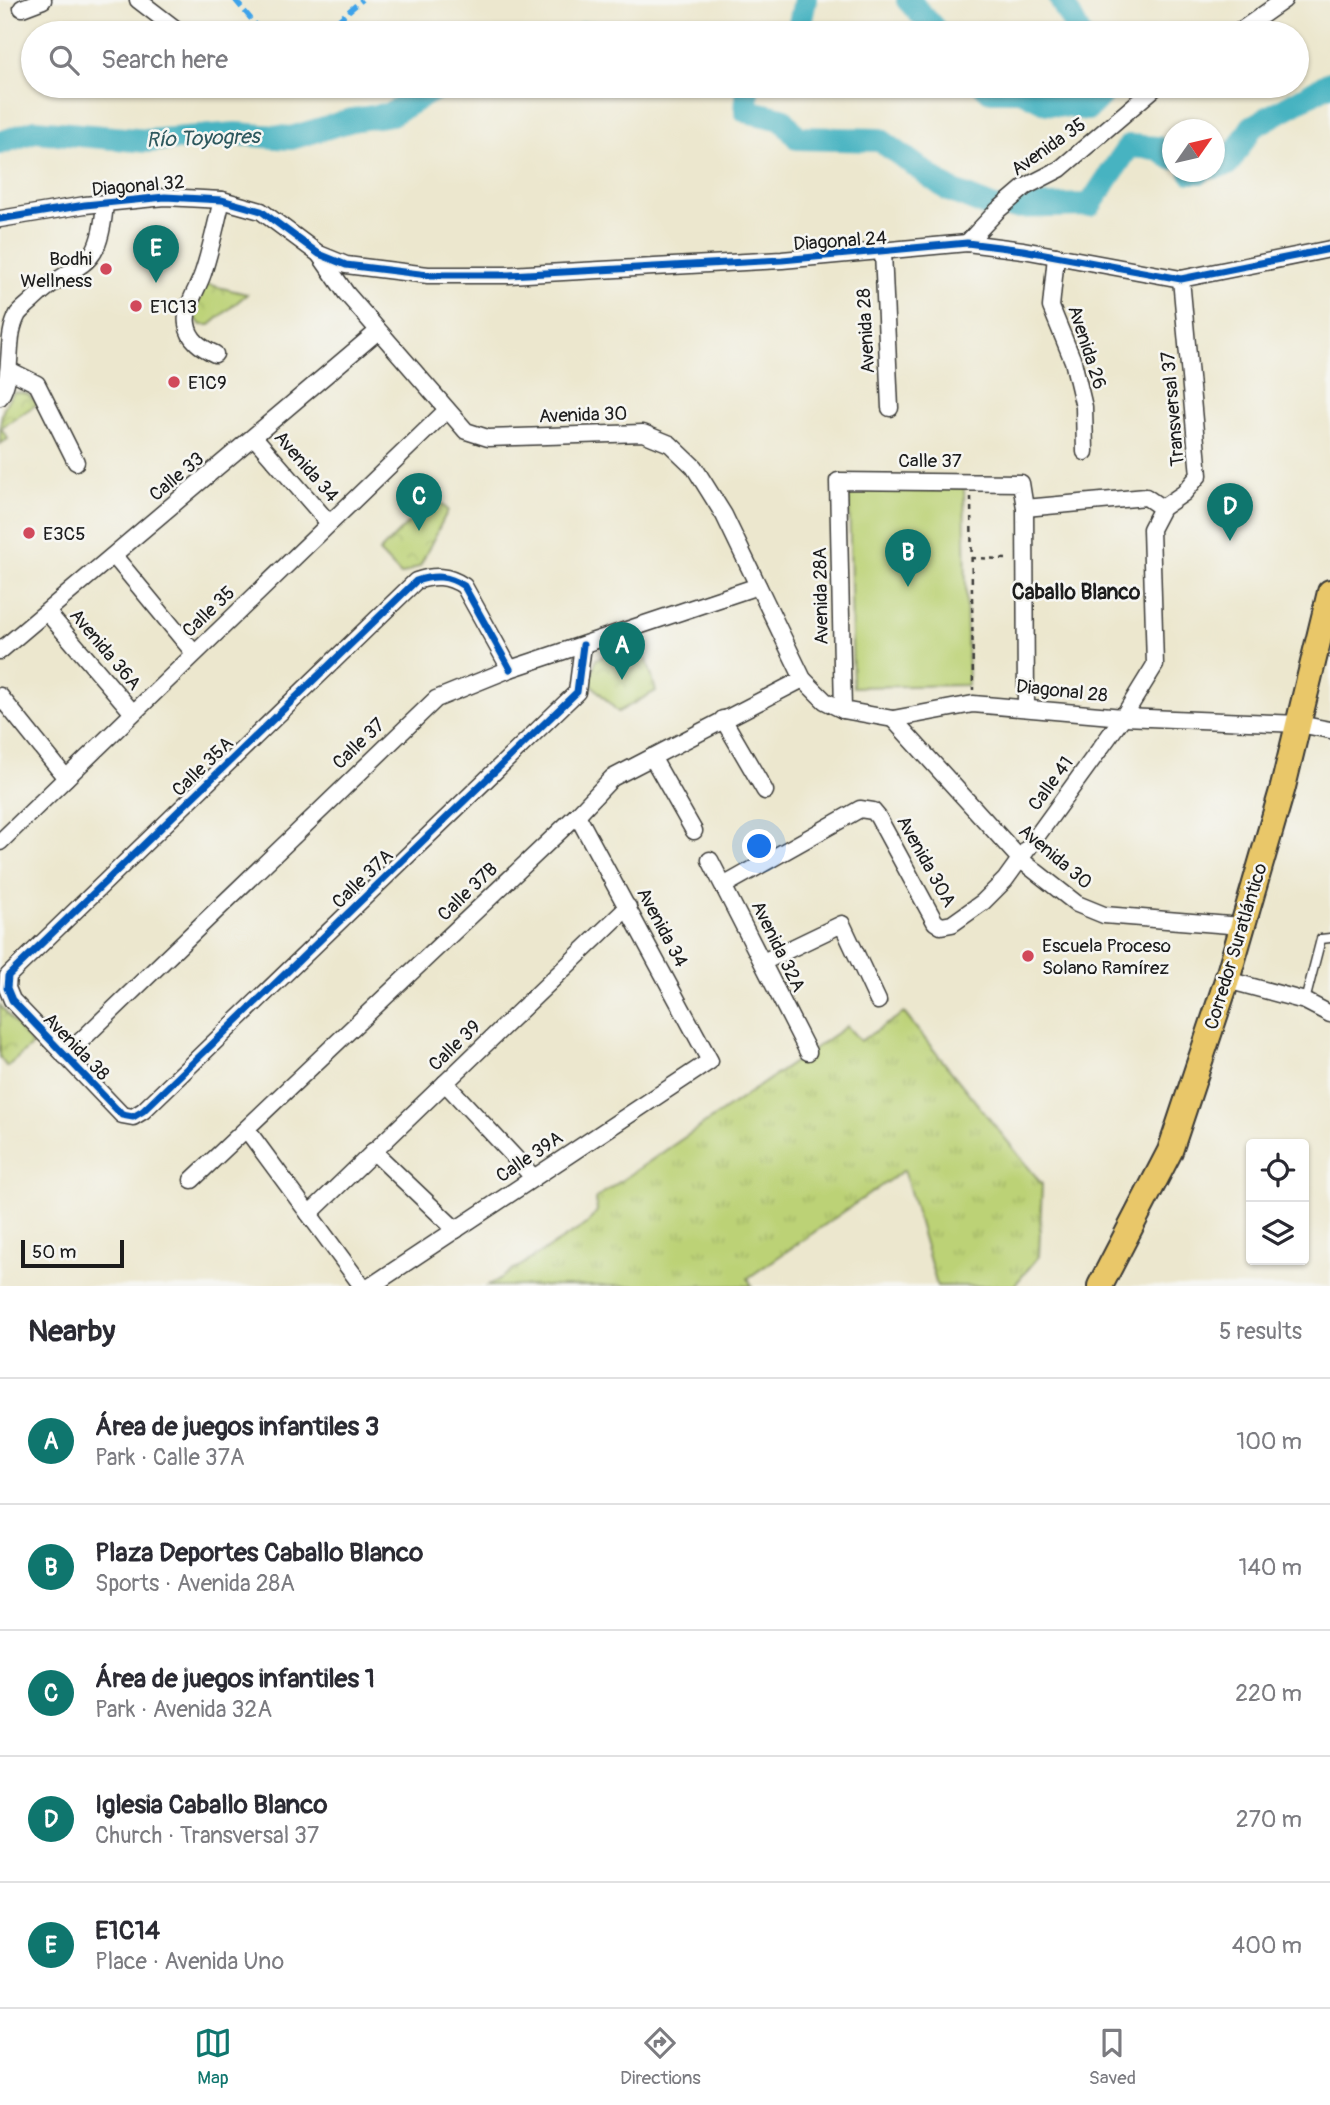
<!DOCTYPE html>
<meta charset="utf-8">
<style>
body{margin:0;font-family:Pangolin,sans-serif;background:#f7f7f7;color:#2b2b33}
.controls{position:absolute;right:21px;bottom:21px;display:grid;overflow:hidden;border-radius:7px;box-shadow:0 2px 5px #0004}
.controls button{width:63px;height:63px;display:grid;place-items:center;padding:0;border:0;border-bottom:2px solid #e1e1e2;background:#fff;color:#2b2b33;font:35px sans-serif}
.compass{position:absolute;left:1162px;top:119px;width:63px;height:63px;border-radius:50%;background:#fff;box-shadow:0 2px 5px #0004;rotate:56deg}
.scale{position:absolute;left:21px;bottom:18px;width:103px;box-sizing:border-box;padding-left:7px;border:4px solid #1c1c1c;border-top:0;font-size:19px;line-height:24px;white-space:nowrap;color:#1c1c1c;-webkit-text-stroke:5px #f6f6f2;paint-order:stroke}
.you{position:absolute;left:760px;top:847px;width:24px;height:24px;margin:-18px;border:5px solid #fff;border-radius:50%;background:#1a73e8;box-shadow:0 0 0 10px #1a73e833}
.badge{display:grid;place-items:center;width:46px;height:46px;border-radius:50%;background:#0f766e;color:#fff;font-size:23px;font-weight:700}
.pin{position:absolute;translate:-50% -58px;filter:drop-shadow(0 2px 4px #0008)}
.pin::after{content:'';position:absolute;top:37px;width:24px;height:21px;background:inherit;clip-path:polygon(0 0,100% 0,50% 100%)}
.list{margin:0;padding:0;list-style:none}
h2{display:flex;justify-content:space-between;align-items:center;height:91px;margin:0;padding:0 28px;font-size:30px}
h2 small{font-size:23px;font-weight:400;color:#7c7c81}
.list li{display:grid;grid-template-columns:46px 1fr auto;gap:21px;align-items:center;box-sizing:border-box;height:126px;padding:0 28px;border-top:2px solid #e1e1e2}
.list b{display:block;font-size:26px;white-space:nowrap}
.list p{margin:0;font-size:23px;white-space:nowrap;color:#7c7c81}
.list em{font-size:23px;font-style:normal;color:#7c7c81}
.icon{flex:none;width:38px;height:38px;fill:none;stroke:currentColor;stroke-width:2;stroke-linecap:round;stroke-linejoin:round}
.map{position:relative;flex:none;width:1330px;height:1286px;overflow:hidden}
.search{position:absolute;background:#fff;box-shadow:0 2px 5px #0004;left:21px;right:21px;top:21px;height:77px;display:flex;align-items:center;gap:18px;box-sizing:border-box;padding:0 24px;border-radius:38px;color:#7c7c81;font-size:26px}
.sheet{height:721px;background:#fff}
nav{display:flex;justify-content:space-around;align-items:center;box-sizing:border-box;height:98px;border-top:2px solid #e1e1e2;background:#fff;font-size:19px;color:#7c7c81}
nav a{display:grid;justify-items:center;gap:4px}
nav .on{color:#0f766e}
.map>svg:first-child{display:block}
</style>
<div class="map">
<svg width="1330" height="1286" viewBox="0 0 1330 1286">
<defs>
<pattern id="grass-tufts" width="24" height="20" patternUnits="userSpaceOnUse" patternTransform="scale(1.75)"><rect width="24" height="20" fill="#bcd276"/><path d="M3 7l-1-3M5 7V3M7 7l1-3M15 17l-1-3M17 17v-4M19 17l1-3" fill="none" stroke="#a1b466"/></pattern>
<pattern id="park-crowns" width="20" height="18" patternUnits="userSpaceOnUse" patternTransform="scale(1.75)"><rect width="20" height="18" fill="#bcd276"/><path d="M2 6a3 3 0 1 1 6 0M12 15a3 3 0 1 1 6 0" fill="none" stroke="#a1b466"/></pattern>
</defs>
<rect width="100%" height="100%" fill="#f6f6f2"/>
<filter id="ink" filterUnits="userSpaceOnUse"><feTurbulence type="fractalNoise" baseFrequency=".0143" numOctaves="2"/><feDisplacementMap in="SourceGraphic" scale="14" xChannelSelector="R" yChannelSelector="G"/><feConvolveMatrix kernelMatrix="1 2 1 2 8 2 1 2 1" color-interpolation-filters="sRGB"/></filter>
<filter id="wash" filterUnits="userSpaceOnUse"><feTurbulence type="fractalNoise" baseFrequency=".00686" numOctaves="4" result="noise"/><feDisplacementMap in="SourceGraphic" scale="28" xChannelSelector="R" yChannelSelector="G"/><feGaussianBlur stdDeviation="1.57" result="paint"/><feColorMatrix in="noise" values="0 0 0 0 0 0 0 0 0 0 0 0 0 0 0 0 0 1.4 0 .05"/><feComposite in="paint" operator="in"/></filter>
<g filter="url(#wash)">
<rect width="100%" height="100%" fill="#ece7ce"/>
<!-- grass -->
<path fill="url(#grass-tufts)" stroke="#6c7749" stroke-width="2" d="M 904,1013 L 1042,1184 L 1039,1256 L 1014,1286 L 937,1286 L 904,1170 L 748,1278 L 752,1286 L 488,1286 L 587,1224 L 597,1211 L 596,1198 L 847,1026 L 860,1041 Z"/>
<!-- park -->
<g fill="url(#park-crowns)" stroke="#6c7749" stroke-width="2">
<path d="M 206,284 L 247,294 L 210,325 L 201,325 L 193,315 Z"/>
<path d="M 14,392 L 28,394 L 37,404 L 1,428 L 8,439 L 0,444 C 0,423 0,407 14,392 Z"/>
<path d="M 434,497 L 448,510 L 420,566 L 401,575 L 379,552 Z"/>
<path d="M 642,643 L 656,691 L 618,712 L 590,683 L 596,659 Z"/>
<path d="M 0,1005 L 32,1045 L 7,1067 L 0,1058 Z"/>
</g>
<!-- pitch -->
<path fill="#bcd276" stroke="#6c7749" stroke-width="2" d="M 964,487 L 968,685 L 853,687 L 849,489 Z"/>
<g fill="none" stroke-linecap="round" stroke-linejoin="round">
<!-- river -->
<g stroke="#46b3c1" stroke-width="24">
<path d="M 908,0 L 938,33"/>
<path d="M 1061,0 L 1079,33"/>
<path d="M 585,33 L 600,33"/>
<path d="M 798,33 L 805,0"/>
<path d="M 747,86 L 746,111 L 782,119 L 798,138 L 880,140 L 949,190 L 994,208"/>
<path d="M 985,86 L 989,90 L 1021,90 L 1047,103 L 1087,109 L 1104,92 L 1103,86"/>
<path d="M 0,143 L 35,131 L 147,141 L 236,134 L 291,138 L 352,120 L 391,114 L 440,86"/>
<path d="M 1214,167 L 1228,164 L 1252,127 L 1330,83"/>
<path d="M 1191,172 L 1200,172"/>
<path d="M 1010,207 L 1090,205 L 1129,146 L 1157,148 L 1172,158"/>
</g>
</g>
</g>
<g filter="url(#ink)">
<g fill="none" stroke-linecap="round" stroke-linejoin="round">
<!-- service casing -->
<g stroke="#3b3a37" stroke-width="11">
<path id="service" d="M 1305,1001 L 1321,939 L 1330,938"/>
</g>
<!-- minor casing -->
<g stroke="#3b3a37" stroke-width="19">
<g id="minor">
<path d="M 138,0 L 181,33"/>
<path d="M 22,8 L 43,0"/>
<path d="M 1237,33 L 1284,0"/>
<path d="M 0,219 L 85,205 L 165,197 L 222,200 L 261,211 L 319,254 L 346,265 L 428,275 L 509,275 L 782,260 L 967,243 L 1023,250 L 1181,279 L 1330,249"/>
<path d="M 967,243 L 997,211 L 1025,187 L 1060,169 L 1157,86"/>
<path d="M 883,252 L 890,408"/>
<path d="M 319,254 L 346,293 L 466,431 L 488,438 L 643,433 L 670,444 L 694,467 L 724,515 L 803,679 L 825,701 L 843,710 L 893,719 L 973,704 L 1123,717 L 1299,724 L 1330,730"/>
<path d="M 1056,256 L 1051,307 L 1073,361 L 1084,407 L 1085,452"/>
<path d="M 215,354 C 202,348 189,340 187,324 C 184,307 198,289 203,273 C 211,249 216,224 222,200"/>
<path d="M 9,370 L 37,384 L 76,462"/>
<path d="M 0,397 C 15,373 4,339 18,314 C 22,309 29,304 34,299 C 78,256 99,278 105,203"/>
<path d="M 254,437 L 329,523"/>
<path d="M 1025,508 L 1146,497 L 1162,508"/>
<path d="M 114,556 L 194,653"/>
<path d="M 47,612 L 133,713"/>
<path d="M 0,651 L 378,331"/>
<path d="M 510,669 L 464,586 C 448,575 434,575 416,581 L 8,976 L 7,988 L 12,1000 L 122,1115 L 133,1117 L 143,1111 L 577,692 L 583,645"/>
<path d="M 0,696 L 66,778"/>
<path d="M 843,710 L 838,481 L 1021,483 L 1025,508 L 1026,707"/>
<path d="M 723,719 L 765,791"/>
<path d="M 893,719 L 1021,860 L 1077,904 L 1104,915 L 1242,926"/>
<path d="M 652,757 L 694,831"/>
<path d="M 0,842 L 446,411"/>
<path d="M 710,860 L 808,1052"/>
<path d="M 725,885 L 860,809 L 873,811 L 878,817 L 935,922 L 941,926 L 952,924 L 983,902 L 1005,880 L 1123,717 L 1155,665 L 1151,529 L 1162,508 L 1184,493 L 1199,475 L 1181,279"/>
<path d="M 763,962 L 842,924 L 878,1001"/>
<path d="M 1227,980 L 1305,1001 L 1330,1014"/>
<path d="M 65,1056 L 436,699 L 510,669 L 758,586"/>
<path d="M 445,1083 L 534,1178"/>
<path d="M 247,1130 L 362,1286"/>
<path d="M 373,1151 L 456,1230"/>
<path d="M 192,1180 L 577,815 L 612,778 L 803,679"/>
<path d="M 309,1214 L 628,907"/>
<path d="M 371,1286 L 710,1061 L 577,815"/>
</g>
</g>
<!-- primary casing -->
<g stroke="#3b3a37" stroke-width="28">
<path id="primary" d="M 1100,1286 L 1170,1151 L 1227,980 L 1283,787 L 1330,592"/>
</g>
<!-- path -->
<g stroke="#3b3a37" stroke-width="2.5" stroke-dasharray="5 5" stroke-linecap="butt">
<path d="M 971,497 L 973,690"/>
<path d="M 971,558 L 1010,559"/>
</g>
<!-- service -->
<use href="#service" stroke="#fff" stroke-width="8"/>
<!-- minor -->
<use href="#minor" stroke="#fff" stroke-width="16"/>
<!-- primary -->
<use href="#primary" stroke="#e9c769" stroke-width="24"/>
<!-- quiet -->
<g stroke="#3da2ea" stroke-width="5" stroke-dasharray="10 5" stroke-linecap="butt">
<path d="M 235,0 L 263,33"/>
<path d="M 310,33 L 330,27 L 362,0"/>
</g>
<!-- cycleway casing -->
<g stroke="#f6f6f2" stroke-width="11">
<g id="cycleway">
<path d="M 0,219 L 85,205 L 165,197 L 222,200 L 261,211 L 319,254 L 346,265 L 428,275 L 509,275 L 782,260 L 967,243 L 1023,250 L 1181,279 L 1330,249"/>
<path d="M 510,669 L 464,586 C 448,575 434,575 416,581 L 8,976 L 7,988 L 12,1000 L 122,1115 L 133,1117 L 143,1111 L 577,692 L 583,645"/>
</g>
</g>
<!-- cycleway -->
<use href="#cycleway" stroke="#0057b8" stroke-width="7"/>
</g>
</g>
<!-- markers -->
<g fill="#d1495b" stroke="#f6f6f2" stroke-width="2.5">
<circle cx="106" cy="269" r="7"/>
<circle cx="136" cy="306" r="7"/>
<circle cx="174" cy="382" r="7"/>
<circle cx="29" cy="533" r="7"/>
<circle cx="1028" cy="956" r="7"/>
</g>
<g text-anchor="middle" stroke-width="5" stroke-linejoin="round" paint-order="stroke">
<!-- street labels -->
<g font-size="19" fill="#1c1c1c" stroke="#f6f6f2">
<text transform="translate(1048 146) rotate(-35)" y="7">Avenida 35</text>
<text transform="translate(138 185) rotate(-5)" y="7">Diagonal 32</text>
<text transform="translate(840 240) rotate(-4)" y="7">Diagonal 24</text>
<text transform="translate(865 331) rotate(-93)" y="7">Avenida 28</text>
<text transform="translate(1088 347) rotate(72)" y="7">Avenida 26</text>
<text transform="translate(1172 409) rotate(-95)" y="7">Transversal 37</text>
<text transform="translate(583 414) rotate(-2)" y="7">Avenida 30</text>
<text x="930" y="467">Calle 37</text>
<text transform="translate(307 466) rotate(49)" y="7">Avenida 34</text>
<text transform="translate(176 476) rotate(-40)" y="7">Calle 33</text>
<text transform="translate(820 596) rotate(-91)" y="7">Avenida 28A</text>
<text transform="translate(208 611) rotate(-44)" y="7">Calle 35</text>
<text transform="translate(106 649) rotate(50)" y="7">Avenida 36A</text>
<text transform="translate(1062 690) rotate(6)" y="7">Diagonal 28</text>
<text transform="translate(358 743) rotate(-44)" y="7">Calle 37</text>
<text transform="translate(202 766) rotate(-44)" y="7">Calle 35A</text>
<text transform="translate(1050 783) rotate(-54)" y="7">Calle 41</text>
<text transform="translate(1056 856) rotate(40)" y="7">Avenida 30</text>
<text transform="translate(927 861) rotate(61)" y="7">Avenida 30A</text>
<text transform="translate(362 878) rotate(-44)" y="7">Calle 37A</text>
<text transform="translate(467 891) rotate(-44)" y="7">Calle 37B</text>
<text transform="translate(663 927) rotate(62)" y="7">Avenida 34</text>
<text transform="translate(779 946) rotate(64)" y="7">Avenida 32A</text>
<text transform="translate(1235 946) rotate(-73)" y="7">Corredor Suratlántico</text>
<text transform="translate(454 1045) rotate(-44)" y="7">Calle 39</text>
<text transform="translate(77 1046) rotate(46)" y="7">Avenida 38</text>
<text transform="translate(529 1156) rotate(-34)" y="7">Calle 39A</text>
</g>
<!-- poi labels -->
<g font-size="19" fill="#1c1c1c" stroke="#f6f6f2" text-anchor="start">
<text x="92" y="265" text-anchor="end">Bodhi<tspan x="92" dy="22">Wellness</tspan></text>
<text x="150" y="313">E1C13</text>
<text x="188" y="389">E1C9</text>
<text x="43" y="540">E3C5</text>
<text x="1042" y="952">Escuela Proceso<tspan x="1042" dy="22">Solano Ramírez</tspan></text>
</g>
<!-- water labels -->
<g font-size="21" font-style="italic" fill="#2d585e" stroke="#f6f6f2">
<text transform="translate(203 138) rotate(-2)" y="7">Río Toyogres</text>
</g>
<!-- neighbourhood labels -->
<g font-size="21" font-weight="bold" fill="#1c1c1c" stroke="#f6f6f2">
<text x="1076" y="599">Caballo Blanco</text>
</g>
</g>
</svg>
<div class="controls">
<button><svg class="icon" aria-label="locate" viewBox="0 0 24 24"><circle cx="12" cy="12" r="6"/><path d="M12 2v4M12 18v4M2 12h4M18 12h4"/></svg></button>
<button><svg class="icon" aria-label="layers" viewBox="0 0 24 24"><path d="M12 4l9 5-9 5-9-5zM3 14l9 5 9-5"/></svg></button>
</div>
<svg class="compass" viewBox="-18 -18 36 36"><path d="M0-13l5 13h-10z" fill="#e53935"/><path d="M0 13l5-13h-10z" fill="#7c7c81"/></svg>
<div class="scale">50 m</div>
<div class="you"></div>
<div class="pin badge" style="left:622px;top:680px">A</div>
<div class="pin badge" style="left:908px;top:587px">B</div>
<div class="pin badge" style="left:419px;top:531px">C</div>
<div class="pin badge" style="left:1230px;top:541px">D</div>
<div class="pin badge" style="left:156px;top:283px">E</div>
<div class="search"><svg class="icon" aria-label="search" viewBox="0 0 24 24"><circle cx="10" cy="10" r="6"/><path d="M15 15l6 6"/></svg>Search here</div>
</div>
<section class="sheet">
<h2>Nearby<small>5 results</small></h2>
<ul class="list">
<li><span class="badge">A</span><div><b>Área de juegos infantiles 3</b><p>Park · Calle 37A</p></div><em>100 m</em></li>
<li><span class="badge">B</span><div><b>Plaza Deportes Caballo Blanco</b><p>Sports · Avenida 28A</p></div><em>140 m</em></li>
<li><span class="badge">C</span><div><b>Área de juegos infantiles 1</b><p>Park · Avenida 32A</p></div><em>220 m</em></li>
<li><span class="badge">D</span><div><b>Iglesia Caballo Blanco</b><p>Church · Transversal 37</p></div><em>270 m</em></li>
<li><span class="badge">E</span><div><b>E1C14</b><p>Place · Avenida Uno</p></div><em>400 m</em></li>
</ul>
</section>
<nav>
<a class="on"><svg class="icon" aria-label="map" viewBox="0 0 24 24"><path d="M3 6l6-2 6 2 6-2v14l-6 2-6-2-6 2zM9 4v14M15 6v14"/></svg>Map</a>
<a><svg class="icon" aria-label="directions" viewBox="0 0 24 24"><path d="M12 3l9 9-9 9-9-9zM9 14v-3h6M13 9l2 2-2 2"/></svg>Directions</a>
<a><svg class="icon" aria-label="saved" viewBox="0 0 24 24"><path d="M7 4h10v16l-5-4-5 4z"/></svg>Saved</a>
</nav>
